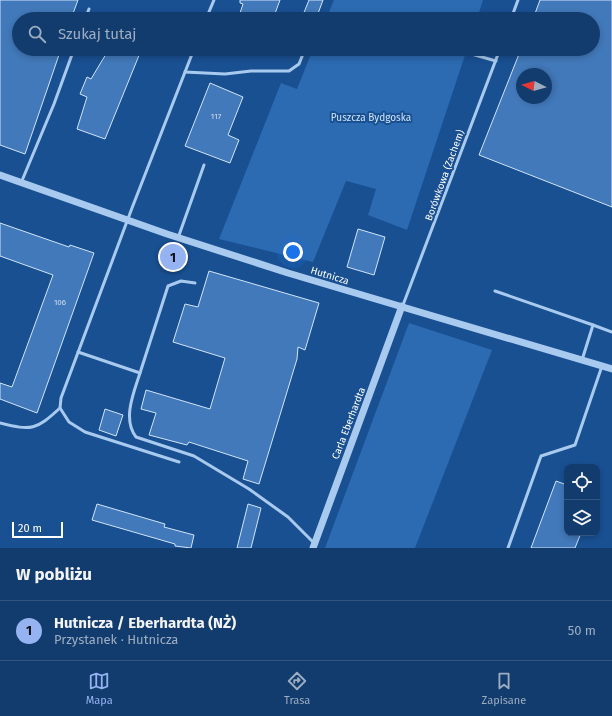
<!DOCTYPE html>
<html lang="pl">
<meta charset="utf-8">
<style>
body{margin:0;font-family:"Fira Sans",sans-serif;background:#1c4373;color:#f1f3f6}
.controls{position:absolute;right:12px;bottom:12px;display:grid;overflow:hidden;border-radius:8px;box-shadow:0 2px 6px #0003}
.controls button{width:36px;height:36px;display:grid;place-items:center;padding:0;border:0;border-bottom:1px solid #325681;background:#133c6e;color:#f1f3f6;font:20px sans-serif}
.compass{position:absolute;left:516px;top:68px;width:36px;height:36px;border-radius:50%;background:#133c6e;box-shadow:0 2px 6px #0003;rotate:276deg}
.scale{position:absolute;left:12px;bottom:10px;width:51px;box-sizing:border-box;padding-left:4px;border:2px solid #fff;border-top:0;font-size:11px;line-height:14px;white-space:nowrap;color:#fff;-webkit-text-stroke:3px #195092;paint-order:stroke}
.you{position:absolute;left:293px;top:252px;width:14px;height:14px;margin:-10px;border:3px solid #fff;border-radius:50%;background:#1a73e8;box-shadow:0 0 0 6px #1a73e833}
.badge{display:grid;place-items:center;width:26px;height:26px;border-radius:50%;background:#95b2f1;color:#111;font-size:13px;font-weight:700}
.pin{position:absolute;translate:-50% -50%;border:2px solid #fff;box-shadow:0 1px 4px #0006}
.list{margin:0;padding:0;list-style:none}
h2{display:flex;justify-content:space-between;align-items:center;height:52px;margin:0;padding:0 16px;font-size:17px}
h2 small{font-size:13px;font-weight:400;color:#9dadc2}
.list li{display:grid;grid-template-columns:26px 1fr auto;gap:12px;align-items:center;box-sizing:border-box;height:60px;padding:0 16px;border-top:1px solid #325681}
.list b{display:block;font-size:15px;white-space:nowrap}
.list p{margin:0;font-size:13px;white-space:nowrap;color:#9dadc2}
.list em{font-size:13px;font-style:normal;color:#9dadc2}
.icon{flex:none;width:22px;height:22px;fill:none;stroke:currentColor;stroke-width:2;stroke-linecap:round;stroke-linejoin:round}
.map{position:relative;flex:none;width:612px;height:548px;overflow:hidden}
.search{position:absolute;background:#133c6e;box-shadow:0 2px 6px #0003;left:12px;right:12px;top:12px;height:44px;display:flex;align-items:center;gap:10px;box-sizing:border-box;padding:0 14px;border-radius:22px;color:#9dadc2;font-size:15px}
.sheet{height:112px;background:#133c6e}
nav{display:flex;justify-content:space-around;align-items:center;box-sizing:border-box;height:56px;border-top:1px solid #325681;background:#133c6e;font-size:11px;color:#9dadc2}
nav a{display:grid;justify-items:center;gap:2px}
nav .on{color:#95b2f1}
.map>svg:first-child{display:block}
</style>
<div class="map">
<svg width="612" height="548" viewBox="0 0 612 548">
<rect width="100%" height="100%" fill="#195092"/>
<!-- green -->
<g fill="#2c6ab1">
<path d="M 334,0 L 483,0 L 477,19 L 326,19 Z"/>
<path d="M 313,49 L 467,49 L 407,230 L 368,215 L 376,189 L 346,181 L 313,262 L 219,239 L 281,83 L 297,89 Z"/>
<path d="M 409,323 L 492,350 L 415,548 L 325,548 Z"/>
</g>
<!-- building -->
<g fill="#4279ba" stroke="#d0e4fb" fill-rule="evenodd">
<path d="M 0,0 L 78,0 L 71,19 L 19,19 L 19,49 L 61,49 L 25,154 L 0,145 Z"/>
<path d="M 240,0 L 280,0 L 273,19 L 238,19 L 243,4 L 240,3 Z"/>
<path d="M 309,0 L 323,0 L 316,19 L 303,15 Z"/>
<path d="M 540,0 L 612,0 L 612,207 L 479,155 L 521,49 L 593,49 L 593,19 L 533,19 ZM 522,74 L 546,74 L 546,98 L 522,98 Z"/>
<path d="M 109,49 L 141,49 L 140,53 L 105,139 L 77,129 L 87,97 L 80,94 L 87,77 L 91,79 Z"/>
<path d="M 210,83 L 243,97 L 228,135 L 239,140 L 230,163 L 185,146 Z"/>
<path d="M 0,223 L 69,247 L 70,245 L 94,253 L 37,413 L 0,399 L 0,383 L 12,387 L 53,275 L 0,256 Z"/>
<path d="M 358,229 L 385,237 L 374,275 L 347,267 Z"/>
<path d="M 209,271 L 319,303 L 305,350 L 298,347 L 297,359 L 259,484 L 243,479 L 248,461 L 189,442 L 187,445 L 149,435 L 156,413 L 141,409 L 146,390 L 210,409 L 225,358 L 173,342 L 185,304 L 198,307 Z"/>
<path d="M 105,409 L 123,415 L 116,436 L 99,430 Z"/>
<path d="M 556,481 L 567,485 L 567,533 L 581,533 L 575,548 L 531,548 Z"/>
<path d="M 97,504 L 165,524 L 164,527 L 194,535 L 191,548 L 175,546 L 175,544 L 92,520 Z"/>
<path d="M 248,504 L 261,508 L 251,548 L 237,548 Z"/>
</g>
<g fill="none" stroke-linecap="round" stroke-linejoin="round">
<!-- service -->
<g stroke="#a9caef" stroke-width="3">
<path d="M 85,19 L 89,9"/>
<path d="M 206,19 L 214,0"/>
<path d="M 511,19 L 518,0"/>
<path d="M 454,49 L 496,61"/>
<path d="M 185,72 L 225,74 L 251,71 L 289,71 L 299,64 L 305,49"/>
<path d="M 21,183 L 54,104 L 74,49"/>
<path d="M 178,238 L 204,165"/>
<path d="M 495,291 L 593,325 L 582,360"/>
<path d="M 403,305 L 500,49"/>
<path d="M 593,325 L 612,332"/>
<path d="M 78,352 L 140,373 L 168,286 L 181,281 L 195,283"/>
<path d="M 140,373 C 134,392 122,419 136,437 L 194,456 L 249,489 L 288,517 L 315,544"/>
<path d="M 0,423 C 32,431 36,430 60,408"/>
<path d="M 179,462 L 85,432 L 69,422 L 60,408 L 61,398 L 132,208 L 194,49"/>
<path d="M 508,548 L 541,456 L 575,445 L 602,366"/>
</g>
<!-- tertiary -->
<g stroke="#a9caef" stroke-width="7">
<path d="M 0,175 L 167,234 L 288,273 L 612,369"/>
<path d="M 313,548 L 402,306"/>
</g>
</g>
<g text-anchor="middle" stroke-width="4" stroke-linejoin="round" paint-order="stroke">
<!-- number labels -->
<g font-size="8" fill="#d0deee">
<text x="216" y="119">117</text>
<text x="60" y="305">106</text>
</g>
<!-- park labels -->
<g font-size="10" fill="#d0e4fb" stroke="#195092">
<text x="371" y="121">Puszcza Bydgoska</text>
</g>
<!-- street labels -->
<g font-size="10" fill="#fff" stroke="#195092">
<text transform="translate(444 175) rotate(-70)" y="4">Borówkowa (Zachem)</text>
<text transform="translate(330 275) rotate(17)" y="4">Hutnicza</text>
<text transform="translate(348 423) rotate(-69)" y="4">Carla Eberhardta</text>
</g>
</g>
</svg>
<div class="controls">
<button><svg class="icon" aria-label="locate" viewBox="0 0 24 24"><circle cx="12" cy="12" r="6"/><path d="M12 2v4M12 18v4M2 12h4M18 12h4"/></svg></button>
<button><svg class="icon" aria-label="layers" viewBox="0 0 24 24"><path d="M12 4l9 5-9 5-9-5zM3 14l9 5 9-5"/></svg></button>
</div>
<svg class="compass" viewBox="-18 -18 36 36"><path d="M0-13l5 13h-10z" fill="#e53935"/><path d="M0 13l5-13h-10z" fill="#9dadc2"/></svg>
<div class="scale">20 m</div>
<div class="you"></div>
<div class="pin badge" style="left:173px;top:257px">1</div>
<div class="search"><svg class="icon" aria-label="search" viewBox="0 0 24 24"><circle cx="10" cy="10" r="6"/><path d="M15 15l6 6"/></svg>Szukaj tutaj</div>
</div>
<section class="sheet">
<h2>W pobliżu<small></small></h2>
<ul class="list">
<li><span class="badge">1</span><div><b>Hutnicza / Eberhardta (NŻ)</b><p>Przystanek · Hutnicza</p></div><em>50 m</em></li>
</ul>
</section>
<nav>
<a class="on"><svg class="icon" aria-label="map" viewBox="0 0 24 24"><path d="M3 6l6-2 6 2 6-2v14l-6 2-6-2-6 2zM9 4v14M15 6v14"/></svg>Mapa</a>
<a><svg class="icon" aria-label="directions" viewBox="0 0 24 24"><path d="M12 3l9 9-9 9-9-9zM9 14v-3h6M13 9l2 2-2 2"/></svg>Trasa</a>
<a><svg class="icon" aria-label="saved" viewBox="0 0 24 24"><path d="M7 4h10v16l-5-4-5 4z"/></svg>Zapisane</a>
</nav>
